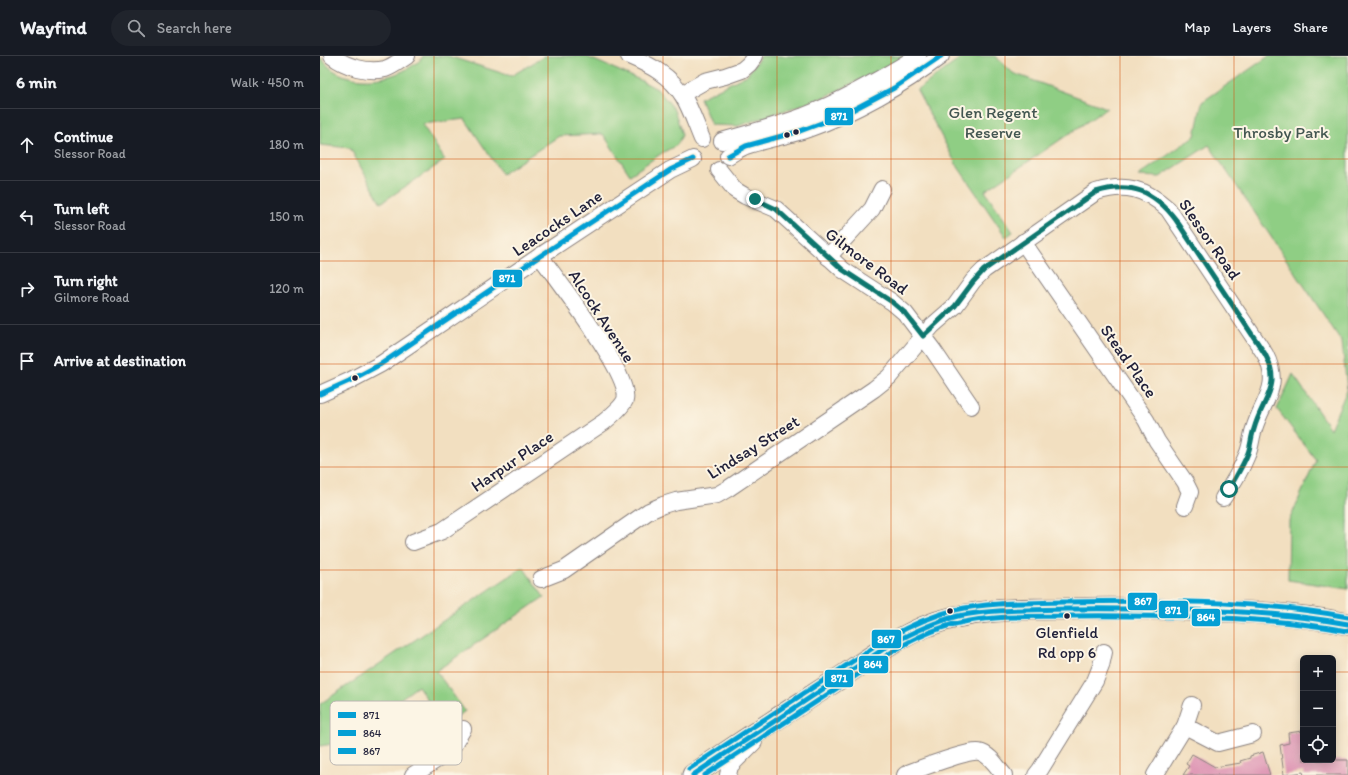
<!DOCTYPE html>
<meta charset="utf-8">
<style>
body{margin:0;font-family:Itim,sans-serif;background:#20242c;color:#f1f3f6}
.controls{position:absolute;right:12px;bottom:12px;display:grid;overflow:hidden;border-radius:6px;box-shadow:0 2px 10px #0003}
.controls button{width:36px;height:36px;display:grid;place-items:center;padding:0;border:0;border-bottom:1px solid #363941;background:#171b24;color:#f1f3f6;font:20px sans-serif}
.stop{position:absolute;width:12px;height:12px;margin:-9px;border:3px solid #0f766e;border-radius:50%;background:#fff}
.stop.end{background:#0f766e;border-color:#fff;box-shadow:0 1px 4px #0008}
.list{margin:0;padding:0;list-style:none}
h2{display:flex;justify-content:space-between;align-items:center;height:52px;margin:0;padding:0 16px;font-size:17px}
h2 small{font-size:13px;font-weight:400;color:#9ea1a6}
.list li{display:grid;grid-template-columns:26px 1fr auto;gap:12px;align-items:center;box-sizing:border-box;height:72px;padding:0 16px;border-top:1px solid #363941}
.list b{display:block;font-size:15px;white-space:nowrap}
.list p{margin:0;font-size:13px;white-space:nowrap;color:#9ea1a6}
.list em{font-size:13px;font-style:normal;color:#9ea1a6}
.icon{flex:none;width:22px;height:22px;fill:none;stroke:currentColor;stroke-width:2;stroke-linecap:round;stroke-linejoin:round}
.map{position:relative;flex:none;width:1028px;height:719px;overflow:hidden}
header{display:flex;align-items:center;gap:24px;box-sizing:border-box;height:56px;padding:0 20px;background:#171b24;border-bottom:1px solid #363941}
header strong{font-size:19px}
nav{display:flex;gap:22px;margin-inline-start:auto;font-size:14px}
.search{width:280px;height:36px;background:#20242c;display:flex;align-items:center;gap:10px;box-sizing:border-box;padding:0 14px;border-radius:22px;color:#9ea1a6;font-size:15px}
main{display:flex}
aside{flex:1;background:#171b24}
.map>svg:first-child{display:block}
</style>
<header>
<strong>Wayfind</strong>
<div class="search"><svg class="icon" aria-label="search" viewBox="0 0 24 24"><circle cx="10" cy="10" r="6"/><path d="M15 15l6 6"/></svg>Search here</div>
<nav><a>Map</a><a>Layers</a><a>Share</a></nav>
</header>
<main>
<aside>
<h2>6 min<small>Walk · 450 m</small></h2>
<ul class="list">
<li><svg class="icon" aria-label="ahead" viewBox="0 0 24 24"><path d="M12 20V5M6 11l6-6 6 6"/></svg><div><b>Continue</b><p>Slessor Road</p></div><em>180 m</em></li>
<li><svg class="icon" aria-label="left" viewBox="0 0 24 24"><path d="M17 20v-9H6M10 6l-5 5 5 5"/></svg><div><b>Turn left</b><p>Slessor Road</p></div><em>150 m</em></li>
<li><svg class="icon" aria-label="right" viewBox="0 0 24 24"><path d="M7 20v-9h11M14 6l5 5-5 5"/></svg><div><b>Turn right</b><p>Gilmore Road</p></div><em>120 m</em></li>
<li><svg class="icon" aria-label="arrive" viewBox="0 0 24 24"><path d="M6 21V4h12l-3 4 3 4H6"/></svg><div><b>Arrive at destination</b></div></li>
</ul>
</aside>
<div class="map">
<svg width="1028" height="719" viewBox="0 0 1028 719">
<rect width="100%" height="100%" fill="#fcf5e5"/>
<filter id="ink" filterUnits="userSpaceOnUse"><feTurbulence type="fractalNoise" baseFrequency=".025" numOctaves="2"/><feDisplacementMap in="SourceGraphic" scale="8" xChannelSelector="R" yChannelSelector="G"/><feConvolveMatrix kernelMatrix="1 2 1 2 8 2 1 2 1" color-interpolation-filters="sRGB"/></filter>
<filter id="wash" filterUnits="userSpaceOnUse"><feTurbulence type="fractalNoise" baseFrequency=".012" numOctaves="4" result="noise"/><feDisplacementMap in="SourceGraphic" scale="16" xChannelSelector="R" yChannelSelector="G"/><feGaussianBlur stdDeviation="0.9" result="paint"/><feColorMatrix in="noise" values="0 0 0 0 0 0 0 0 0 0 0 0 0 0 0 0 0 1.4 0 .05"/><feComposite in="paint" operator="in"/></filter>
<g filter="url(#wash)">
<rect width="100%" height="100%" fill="#f2dfc0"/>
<!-- green -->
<g fill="#8fce84" stroke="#587860">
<path d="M 103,0 L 128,0 L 191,20 L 225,0 L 265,0 L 320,24 L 337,33 L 350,48 L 355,56 L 362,79 L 357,89 L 342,97 L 310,119 L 283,78 L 239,80 L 182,118 L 145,63 L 102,68 L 125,104 L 61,147 L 30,92 L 0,89 L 0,1 C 4,5 8,11 13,14 C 35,29 71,24 92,10 C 96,7 101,5 103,0 Z"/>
<path d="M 441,0 L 584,0 L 574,7 L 505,41 L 418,70 L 391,69 L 380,42 L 427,19 Z"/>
<path d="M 644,0 L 675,0 L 693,17 L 787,52 L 665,135 L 693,176 L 686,181 L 636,108 L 597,34 Z"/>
<path d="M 949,0 L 1028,0 L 1028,533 L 968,524 L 969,465 L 996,404 L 957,353 L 973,318 L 1010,373 L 1027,334 L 1022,286 L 889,89 L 840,121 L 818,120 L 875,80 L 882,46 Z"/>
<path d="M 203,511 L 224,541 L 116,615 L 145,655 L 125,669 L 98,630 L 19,687 L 0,690 L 0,648 Z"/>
</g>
<g id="blocks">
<!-- building -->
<g fill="#de95b4">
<path d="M 982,675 L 983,704 L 1028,704 L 1028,719 L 984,719 L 983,716 L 964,719 L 960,689 L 969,687 L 968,677 Z"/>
<path d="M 943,696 L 950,719 L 863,719 L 869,710 L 866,708 L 872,698 L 895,711 L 921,707 L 920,705 L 930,702 L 930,700 Z"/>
</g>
</g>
</g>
<g filter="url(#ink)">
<use href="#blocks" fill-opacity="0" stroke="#8a807e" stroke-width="1"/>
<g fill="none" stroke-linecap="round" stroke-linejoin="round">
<!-- minor casing -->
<g stroke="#8a807e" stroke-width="18">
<g id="minor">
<path d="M 12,0 C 26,11 48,17 65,13 C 72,11 81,4 87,0"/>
<path d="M 309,0 C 330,9 351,20 363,40 C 371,53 376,69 382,83"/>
<path d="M 362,38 L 385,25 L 405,20 L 422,14 L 429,8 L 435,0"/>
<path d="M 402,85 C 429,77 457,70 484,60 C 524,44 561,23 598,0"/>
<path d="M 408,100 C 414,97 420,92 426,90 C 446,83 468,80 488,73 C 534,57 583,29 621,0"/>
<path d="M 399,114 L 415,134 L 425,140 L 456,153 L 523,214 L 572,246 L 585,257 L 613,294 L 651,350"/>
<path d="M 703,186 L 826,364 L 837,385 L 865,426 L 870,436 L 865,450"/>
<path d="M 508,201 L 552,153 L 562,133"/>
<path d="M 0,338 L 29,325 L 61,308 L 220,200 L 350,114 L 373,103"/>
<path d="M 93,486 L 122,475 L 284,366 C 290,361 302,351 305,344 C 312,320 236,222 220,200"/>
<path d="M 221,523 L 244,514 L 329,455 L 343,449 L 356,445 L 397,439 L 409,432 L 554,333 L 569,321 L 612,270 L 635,250 L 653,225 L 664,214 L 776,136 C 805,127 825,132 848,153 L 945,298 C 962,331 943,343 934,373 C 931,381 931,391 927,399 C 921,414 912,429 903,442"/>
<path d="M 865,670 L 898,687 L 933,678"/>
<path d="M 93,719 L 130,695 L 143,673"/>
<path d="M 408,719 L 410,710 L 434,686"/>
<path d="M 585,719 L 588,717 C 601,712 649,694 659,696 C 670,698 677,711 684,719"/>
<path d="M 716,719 L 720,714 L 775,625 L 781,610 L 784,596"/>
<path d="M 835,719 L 865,670 L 872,649"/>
</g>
</g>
<!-- major casing -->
<g stroke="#8a807e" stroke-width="23">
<path id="major" d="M 373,719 C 421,686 470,654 520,622 C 547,604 574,584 604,571 C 647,553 697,553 743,553 C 775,552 807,552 838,553 C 902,555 966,555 1028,568"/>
</g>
<!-- minor -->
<use href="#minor" stroke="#fff" stroke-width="16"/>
<!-- major -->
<use href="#major" stroke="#fff" stroke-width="21"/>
<!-- bus-1 casing -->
<g stroke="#fcf5e5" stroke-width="8">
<g id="bus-1">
<path d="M 408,100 L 426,90 L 480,75 L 523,59 L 574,32 L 621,0"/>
<path d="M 0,338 L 29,325 L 61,308 L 220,200 L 350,114 L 373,103"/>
<path d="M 373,719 L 571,588 C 593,576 614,566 638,560 C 674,553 710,554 747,553 C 786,552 826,553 865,554 C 920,555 974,558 1028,568"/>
</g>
</g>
<!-- bus-2 casing -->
<g stroke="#fcf5e5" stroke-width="8">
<path id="bus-2" d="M 385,719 L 575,594 C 595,582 616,572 639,567 C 675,559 712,561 748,560 C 788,559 827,560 867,561 C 920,562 974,565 1027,575"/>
</g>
<!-- bus-3 casing -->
<g stroke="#fcf5e5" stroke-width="8">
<path id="bus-3" d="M 369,713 L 568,582 C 589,570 611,560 635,554 C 670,546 707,547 743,546 C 837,544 936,544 1028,561"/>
</g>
<!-- bus-1 -->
<use href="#bus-1" stroke="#059fd4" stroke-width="5"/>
<!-- bus-2 -->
<use href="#bus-2" stroke="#059fd4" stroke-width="5"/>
<!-- bus-3 -->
<use href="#bus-3" stroke="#059fd4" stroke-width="5"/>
</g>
</g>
<g fill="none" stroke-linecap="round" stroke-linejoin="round" filter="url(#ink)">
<!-- route -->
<path stroke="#0f766e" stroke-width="5" d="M 435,143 L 456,153 L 523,214 L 572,246 L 585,257 L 603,280 L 635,250 L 653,226 L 664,214 L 776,136 C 811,125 834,135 856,164 L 945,298 C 963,331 942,343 934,373 C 931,381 931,389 928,397 C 923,410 915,422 909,433"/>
</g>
<!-- grid -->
<path fill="none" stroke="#d45411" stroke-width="1" stroke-opacity="0.55" d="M 114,0 L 114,719M 228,0 L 228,719M 343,0 L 343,719M 457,0 L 457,719M 571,0 L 571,719M 685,0 L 685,719M 800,0 L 800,719M 914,0 L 914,719M 0,103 L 1028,103M 0,205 L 1028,205M 0,308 L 1028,308M 0,411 L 1028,411M 0,514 L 1028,514M 0,616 L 983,616M 1013,616 L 1028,616"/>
<!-- markers -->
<g fill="#22223b" stroke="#fcf5e5" stroke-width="1.5">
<circle cx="476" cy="76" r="3.5"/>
<circle cx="467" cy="79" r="3.5"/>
<circle cx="35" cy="322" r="3.5"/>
<circle cx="630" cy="555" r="3.5"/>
<circle cx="747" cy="560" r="3.5"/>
</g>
<g text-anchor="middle" stroke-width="4" stroke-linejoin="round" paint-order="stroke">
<!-- bus labels -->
<g font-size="16" fill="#22223b" stroke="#fcf5e5">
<text x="747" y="582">Glenfield<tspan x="747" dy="20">Rd opp 6</tspan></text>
</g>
<!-- park labels -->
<g font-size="17" fill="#435651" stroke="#fcf5e5">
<text x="673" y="62">Glen Regent<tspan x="673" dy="20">Reserve</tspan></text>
<text x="961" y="82">Throsby Park</text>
</g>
<!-- street labels -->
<g font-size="17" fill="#22223b" stroke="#fcf5e5">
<text transform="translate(237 167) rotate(-34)" y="6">Leacocks Lane</text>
<text transform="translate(890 183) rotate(55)" y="6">Slessor Road</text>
<text transform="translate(547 205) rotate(37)" y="6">Gilmore Road</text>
<text transform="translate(282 260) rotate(57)" y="6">Alcock Avenue</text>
<text transform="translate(809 305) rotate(55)" y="6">Stead Place</text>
<text transform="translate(433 391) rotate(-32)" y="6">Lindsay Street</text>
<text transform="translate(192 405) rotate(-34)" y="6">Harpur Place</text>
</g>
</g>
<!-- legend -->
<rect x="10" y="645" width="132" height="64" rx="6" fill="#fcf5e5" stroke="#bbb6b2" stroke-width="1"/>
<rect x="18" y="656" width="18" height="6" fill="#059fd4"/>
<rect x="18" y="674" width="18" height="6" fill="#059fd4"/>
<rect x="18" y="692" width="18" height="6" fill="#059fd4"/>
<g font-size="11" fill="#22223b">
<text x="43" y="663">871</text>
<text x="43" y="681">864</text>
<text x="43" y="699">867</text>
</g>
<g stroke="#fcf5e5" stroke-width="1.5">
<rect x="504" y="51" width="30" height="19" rx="4" fill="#059fd4"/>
<rect x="172" y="213" width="31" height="19" rx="4" fill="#059fd4"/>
<rect x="807" y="536" width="31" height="19" rx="4" fill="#059fd4"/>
<rect x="838" y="544" width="31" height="19" rx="4" fill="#059fd4"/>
<rect x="871" y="552" width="30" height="19" rx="4" fill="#059fd4"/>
<rect x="551" y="573" width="31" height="20" rx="4" fill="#059fd4"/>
<rect x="538" y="599" width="31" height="19" rx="4" fill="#059fd4"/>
<rect x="504" y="613" width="30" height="19" rx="4" fill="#059fd4"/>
</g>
<g font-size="11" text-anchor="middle" font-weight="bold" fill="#fff">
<text x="519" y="64">871</text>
<text x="187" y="226">871</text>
<text x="823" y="549">867</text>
<text x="853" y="558">871</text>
<text x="886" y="565">864</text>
<text x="566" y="587">867</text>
<text x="553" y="612">864</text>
<text x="519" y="626">871</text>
</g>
</svg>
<div class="controls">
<button>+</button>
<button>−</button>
<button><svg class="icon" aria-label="locate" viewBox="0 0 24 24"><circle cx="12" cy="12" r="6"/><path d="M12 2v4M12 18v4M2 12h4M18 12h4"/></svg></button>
</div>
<div class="stop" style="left:909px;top:433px"></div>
<div class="stop end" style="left:435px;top:143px"></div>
</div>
</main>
